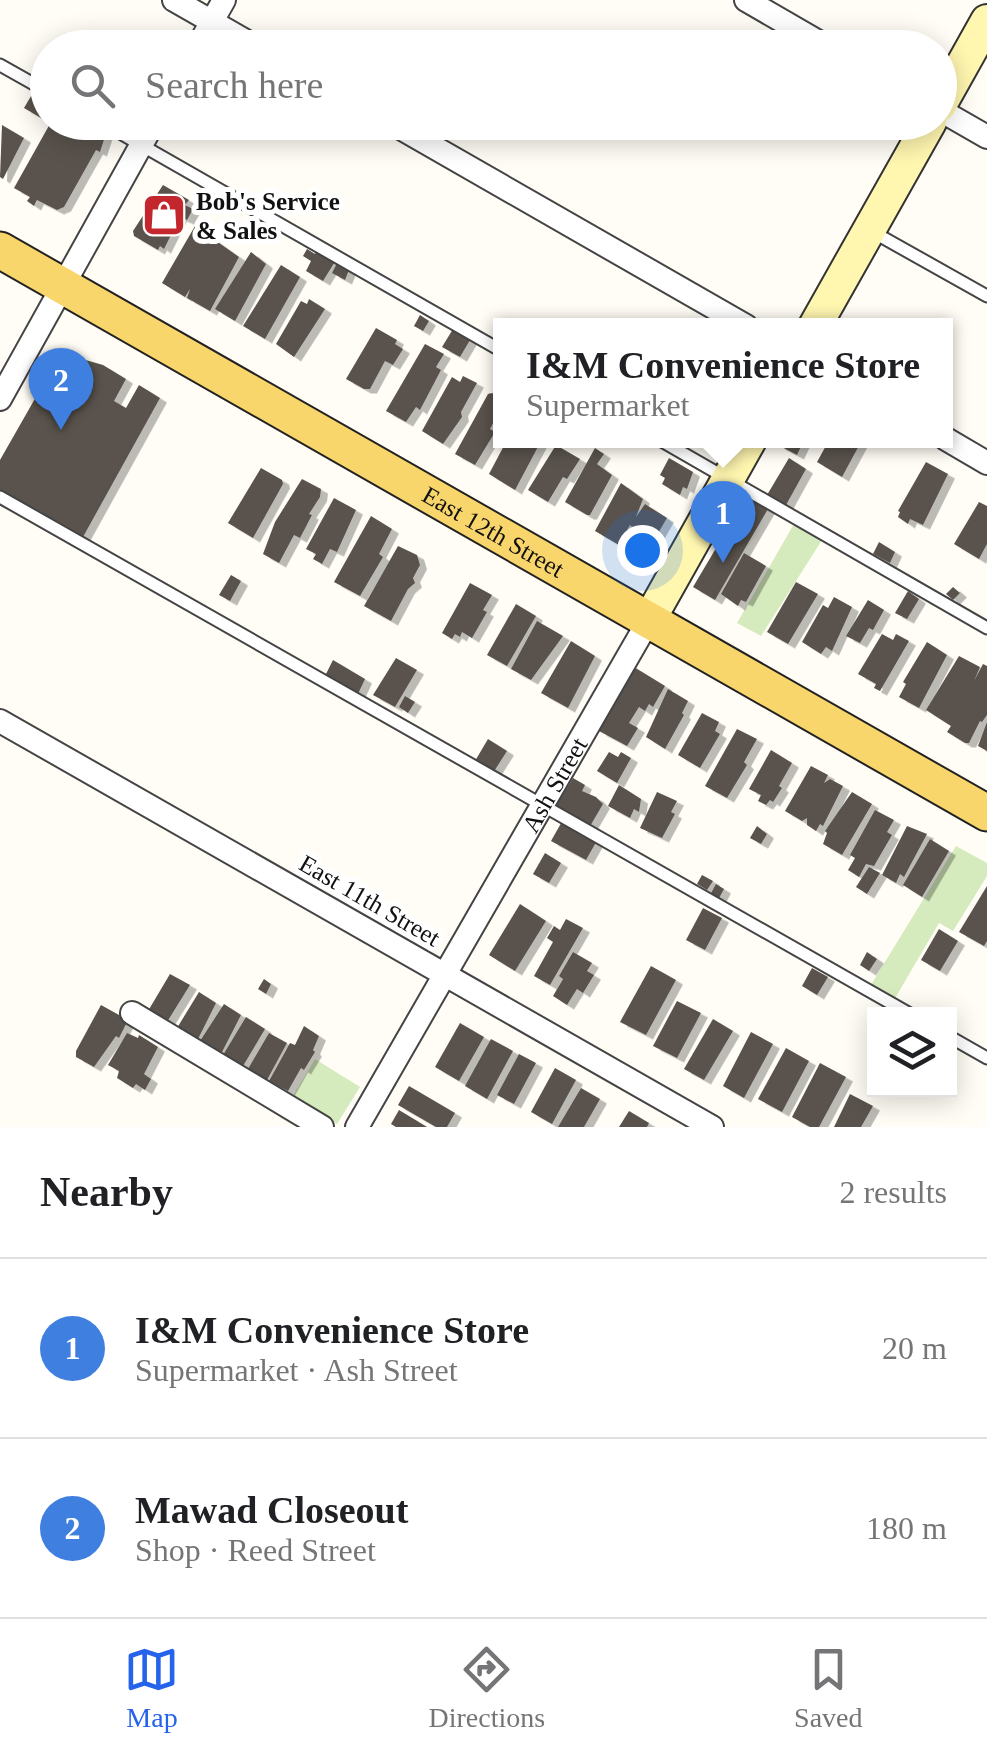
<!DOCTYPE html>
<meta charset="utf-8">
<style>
body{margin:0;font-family:"Times New Roman",serif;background:#f2f2f2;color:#202124}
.controls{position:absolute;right:30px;bottom:30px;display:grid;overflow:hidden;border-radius:0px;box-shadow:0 5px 25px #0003}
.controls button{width:90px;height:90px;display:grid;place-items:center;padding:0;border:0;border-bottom:2px solid #e0e0e0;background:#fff;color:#202124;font:50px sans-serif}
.you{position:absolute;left:642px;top:550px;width:35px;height:35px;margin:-25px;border:8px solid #fff;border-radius:50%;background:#1a73e8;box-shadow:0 0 0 15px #1a73e833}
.badge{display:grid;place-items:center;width:65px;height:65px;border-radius:50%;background:#2563eb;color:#fff;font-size:32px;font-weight:700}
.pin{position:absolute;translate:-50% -82px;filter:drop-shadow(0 2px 5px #0008)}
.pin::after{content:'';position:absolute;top:52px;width:35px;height:30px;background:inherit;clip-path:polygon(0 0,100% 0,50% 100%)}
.popup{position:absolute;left:493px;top:318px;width:460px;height:130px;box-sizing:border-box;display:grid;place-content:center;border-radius:0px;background:#fff;filter:drop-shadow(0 2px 8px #0005);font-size:32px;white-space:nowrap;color:#757577}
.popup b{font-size:38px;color:#202124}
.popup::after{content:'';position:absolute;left:50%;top:100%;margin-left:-20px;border:20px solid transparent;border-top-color:#fff}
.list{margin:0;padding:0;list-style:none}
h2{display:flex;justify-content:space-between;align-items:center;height:130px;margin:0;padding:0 40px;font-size:42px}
h2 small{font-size:32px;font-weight:400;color:#757577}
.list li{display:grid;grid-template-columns:65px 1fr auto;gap:30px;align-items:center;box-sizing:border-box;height:180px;padding:0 40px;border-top:2px solid #e0e0e0}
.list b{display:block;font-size:38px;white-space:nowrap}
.list p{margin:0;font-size:32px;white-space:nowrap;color:#757577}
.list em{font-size:32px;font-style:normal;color:#757577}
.icon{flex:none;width:55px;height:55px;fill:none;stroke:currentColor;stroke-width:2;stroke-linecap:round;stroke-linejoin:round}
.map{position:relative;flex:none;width:987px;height:1127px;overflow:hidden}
.search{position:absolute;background:#fff;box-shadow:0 5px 25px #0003;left:30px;right:30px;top:30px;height:110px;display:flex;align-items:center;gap:25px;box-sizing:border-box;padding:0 35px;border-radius:55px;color:#757577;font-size:38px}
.sheet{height:490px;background:#fff}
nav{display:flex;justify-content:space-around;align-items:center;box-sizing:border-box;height:140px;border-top:2px solid #e0e0e0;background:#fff;font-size:28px;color:#757577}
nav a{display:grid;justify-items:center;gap:5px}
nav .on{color:#2563eb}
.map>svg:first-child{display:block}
</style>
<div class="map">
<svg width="987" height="1127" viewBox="0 0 987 1127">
<defs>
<filter id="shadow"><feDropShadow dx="7" dy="4.5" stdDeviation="0" flood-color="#0004"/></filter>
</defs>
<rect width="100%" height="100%" fill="#fffdf5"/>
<!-- green -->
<g fill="#d5ebbd">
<path d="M 794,524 L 822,540 L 761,636 L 737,623 Z"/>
<path d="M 956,846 L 987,863 L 987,876 L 953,931 L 939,923 L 894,1000 L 869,988 Z"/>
<path d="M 315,1059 L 360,1087 L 337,1124 L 292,1098 Z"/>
</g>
<!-- building -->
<g fill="#5a524d" filter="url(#shadow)">
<path d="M 34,91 L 48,99 L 48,122 L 24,108 Z"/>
<path d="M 51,122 L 94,122 L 107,130 L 100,152 L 96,150 L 64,207 L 57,210 L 37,200 L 34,206 L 27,201 L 30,197 L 14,188 Z"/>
<path d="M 2,125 L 24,138 L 3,179 L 0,177 Z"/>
<path d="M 163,185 L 189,200 L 185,205 L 193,209 L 187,220 L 180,217 L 164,249 L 160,246 L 158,250 L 134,236 L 133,231 Z"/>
<path d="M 195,226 L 239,257 L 210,311 L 187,298 L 190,289 L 185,297 L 162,283 Z"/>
<path d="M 307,249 L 315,254 L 317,250 L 336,260 L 323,281 L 306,271 L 311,261 L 303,256 Z"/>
<path d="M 251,252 L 266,264 L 235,321 L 215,309 Z"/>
<path d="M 337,263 L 349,270 L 345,280 L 332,273 Z"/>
<path d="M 281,265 L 300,277 L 265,339 L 243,326 Z"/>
<path d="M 309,299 L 325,309 L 294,357 L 276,344 L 301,301 L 307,304 Z"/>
<path d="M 420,315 L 429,321 L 423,331 L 414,326 Z"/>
<path d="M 376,328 L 397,340 L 395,344 L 403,349 L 393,365 L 385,361 L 370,389 L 364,389 L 346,379 Z"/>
<path d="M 453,329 L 470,340 L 460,357 L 442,347 Z"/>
<path d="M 425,344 L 444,354 L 436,367 L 441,370 L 420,410 L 416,407 L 406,422 L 386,411 Z"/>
<path d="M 61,353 L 103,365 L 126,379 L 114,401 L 126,408 L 139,385 L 160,398 L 83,537 L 0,490 L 0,460 Z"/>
<path d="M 463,376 L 477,383 L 461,412 L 462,417 L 443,444 L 422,431 L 452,377 L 460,382 Z"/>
<path d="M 492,393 L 500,398 L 500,410 L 490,429 L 495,432 L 475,465 L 455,454 L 488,394 Z"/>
<path d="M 507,440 L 540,443 L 515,490 L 489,474 Z"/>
<path d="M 781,440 L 804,440 L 797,455 L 778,445 Z"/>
<path d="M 834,440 L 862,440 L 842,477 L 817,462 L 828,442 L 832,445 Z"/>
<path d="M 556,445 L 580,459 L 567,479 L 563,477 L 548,502 L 528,490 Z"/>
<path d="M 595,448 L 604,454 L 597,464 L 612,475 L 590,515 L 587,515 L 565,502 Z"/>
<path d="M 669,458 L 693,472 L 687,489 L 683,487 L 680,495 L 662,484 L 665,478 L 660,475 Z"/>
<path d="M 789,458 L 806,469 L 786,505 L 767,495 Z"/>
<path d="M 926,462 L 948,474 L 923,525 L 910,519 L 908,524 L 898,517 L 900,512 L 898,511 Z"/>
<path d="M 261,468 L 282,480 L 283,484 L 253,538 L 228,523 Z"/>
<path d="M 302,479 L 321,489 L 320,497 L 309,514 L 312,515 L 300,538 L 294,535 L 279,563 L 263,554 L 275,522 Z"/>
<path d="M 621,483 L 643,499 L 636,517 L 645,504 L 667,518 L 643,559 L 621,546 L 632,527 L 630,525 L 619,545 L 595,531 Z"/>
<path d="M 747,496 L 768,509 L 715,600 L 693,587 Z"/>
<path d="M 334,498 L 356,510 L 337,552 L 330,549 L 322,564 L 313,559 L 316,554 L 306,549 Z"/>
<path d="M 979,502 L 987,506 L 987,544 L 979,559 L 954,544 Z"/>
<path d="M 371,516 L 392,529 L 379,554 L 383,557 L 360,596 L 334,582 Z"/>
<path d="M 879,542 L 895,552 L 890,563 L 873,554 Z"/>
<path d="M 398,546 L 417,555 L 420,565 L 413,578 L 415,583 L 408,589 L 391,621 L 364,606 Z"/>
<path d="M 744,553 L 766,566 L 746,602 L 741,600 L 738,606 L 721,594 Z"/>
<path d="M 231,575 L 241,581 L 230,601 L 219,595 Z"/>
<path d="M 796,582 L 818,594 L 788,644 L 767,632 Z"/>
<path d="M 470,583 L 492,595 L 483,610 L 487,612 L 472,638 L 462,632 L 460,637 L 455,634 L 452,639 L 442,633 Z"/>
<path d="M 953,587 L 960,593 L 953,600 L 946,594 Z"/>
<path d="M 908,591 L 919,599 L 907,619 L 895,613 Z"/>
<path d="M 834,597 L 852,607 L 832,651 L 826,647 L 821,654 L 802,642 L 823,605 L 828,608 Z"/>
<path d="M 868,600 L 884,610 L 873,630 L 869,628 L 860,643 L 846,636 Z"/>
<path d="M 516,604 L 536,616 L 507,666 L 487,655 Z"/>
<path d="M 537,621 L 563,636 L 531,680 L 511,669 Z"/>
<path d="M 882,634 L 893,640 L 896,634 L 909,641 L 880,691 L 874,688 L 876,684 L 858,674 Z"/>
<path d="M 571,641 L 595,656 L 568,708 L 541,693 Z"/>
<path d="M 927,642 L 947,655 L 919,708 L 899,697 L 906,684 L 903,682 Z"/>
<path d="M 959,656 L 980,667 L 974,681 L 983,664 L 987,666 L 987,715 L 982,722 L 980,721 L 969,743 L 965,743 L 947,732 L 951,726 L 926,710 Z"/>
<path d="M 396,658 L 417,670 L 395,707 L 373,695 Z"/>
<path d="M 333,660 L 365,679 L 358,694 L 325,676 Z"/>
<path d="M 634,667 L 665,686 L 653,707 L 649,704 L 645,711 L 639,707 L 629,723 L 638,728 L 627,746 L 599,731 Z"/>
<path d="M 668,689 L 688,701 L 682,713 L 684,715 L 665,749 L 646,737 Z"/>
<path d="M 405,696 L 415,702 L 408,713 L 399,707 Z"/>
<path d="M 702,713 L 719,722 L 715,731 L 720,734 L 700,768 L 678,755 Z"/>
<path d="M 987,722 L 987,751 L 978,746 Z"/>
<path d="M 737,729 L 757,739 L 744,762 L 747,765 L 727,798 L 705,786 Z"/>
<path d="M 488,739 L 507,751 L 493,773 L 475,761 Z"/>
<path d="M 771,750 L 792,763 L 779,786 L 782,788 L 773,802 L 770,800 L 766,805 L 758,801 L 761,795 L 749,789 Z"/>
<path d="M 609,752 L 618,757 L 621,752 L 631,758 L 617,783 L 597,771 Z"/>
<path d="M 811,766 L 828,775 L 824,783 L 830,779 L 843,786 L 823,826 L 820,824 L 816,831 L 807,825 L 807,818 L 802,821 L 785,811 Z"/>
<path d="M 573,778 L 585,785 L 582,791 L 596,797 L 603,804 L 589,828 L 554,809 Z"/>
<path d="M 619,785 L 641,799 L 639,812 L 634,809 L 630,818 L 608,806 Z"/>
<path d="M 657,792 L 677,801 L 671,812 L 675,814 L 662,838 L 640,828 Z"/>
<path d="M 852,792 L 872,804 L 842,855 L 823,844 L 827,833 L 825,831 Z"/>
<path d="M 875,810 L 894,820 L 887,832 L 892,835 L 874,866 L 866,864 L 859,877 L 848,870 L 855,858 L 850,855 Z"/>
<path d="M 564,818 L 599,837 L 586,860 L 551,841 Z"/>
<path d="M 757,826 L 767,834 L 761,844 L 750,838 Z"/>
<path d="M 907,826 L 927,834 L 904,877 L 900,874 L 896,883 L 882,875 Z"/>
<path d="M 930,839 L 949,851 L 922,897 L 903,885 Z"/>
<path d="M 545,853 L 561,863 L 549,883 L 533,874 Z"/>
<path d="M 869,867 L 880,873 L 867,894 L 856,887 Z"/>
<path d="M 702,875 L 713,881 L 707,890 L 697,884 Z"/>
<path d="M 716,884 L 724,889 L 718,900 L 710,895 Z"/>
<path d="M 987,886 L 987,941 L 984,946 L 959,932 Z"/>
<path d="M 520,904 L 546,921 L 515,971 L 489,955 Z"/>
<path d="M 703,908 L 722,918 L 705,950 L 686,940 Z"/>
<path d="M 566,919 L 583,928 L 550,985 L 534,976 L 553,942 L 547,938 L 554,926 L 560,930 Z"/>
<path d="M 939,929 L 958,941 L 940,971 L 921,960 Z"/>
<path d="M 573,952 L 592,963 L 587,971 L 594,975 L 583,993 L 577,989 L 567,1005 L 553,996 L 563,979 L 559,976 Z"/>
<path d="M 867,952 L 877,959 L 869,971 L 860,965 Z"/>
<path d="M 651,966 L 676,980 L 646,1035 L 620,1022 Z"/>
<path d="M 812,968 L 828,977 L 817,995 L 802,986 Z"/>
<path d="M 170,974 L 190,985 L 167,1022 L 148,1011 Z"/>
<path d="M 264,979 L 271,984 L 266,994 L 258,989 Z"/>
<path d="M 199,992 L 216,1003 L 198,1039 L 177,1028 Z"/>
<path d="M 677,1001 L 701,1013 L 677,1058 L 653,1046 Z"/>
<path d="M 224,1004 L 241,1015 L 221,1054 L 200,1041 Z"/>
<path d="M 101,1005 L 128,1020 L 119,1038 L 116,1036 L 94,1067 L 76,1057 L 76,1051 Z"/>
<path d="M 246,1017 L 265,1029 L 243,1066 L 223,1055 Z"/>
<path d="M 713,1019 L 733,1031 L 704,1080 L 684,1069 Z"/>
<path d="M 460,1023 L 484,1037 L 459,1081 L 435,1067 Z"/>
<path d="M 304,1026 L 319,1036 L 313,1050 L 315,1052 L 304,1070 L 301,1068 L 288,1091 L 269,1081 L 290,1043 L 295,1045 Z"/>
<path d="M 751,1032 L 773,1044 L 744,1098 L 723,1086 Z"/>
<path d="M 127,1033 L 138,1038 L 139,1035 L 158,1047 L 144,1074 L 151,1079 L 145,1090 L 136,1084 L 133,1088 L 117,1078 L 119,1071 L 108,1065 Z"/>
<path d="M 269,1033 L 287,1043 L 267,1080 L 248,1069 Z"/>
<path d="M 491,1039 L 513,1051 L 487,1099 L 465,1086 Z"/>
<path d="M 786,1048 L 809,1061 L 782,1112 L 758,1099 Z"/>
<path d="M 519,1054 L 536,1063 L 514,1104 L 497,1095 Z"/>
<path d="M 820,1063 L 846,1077 L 819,1127 L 810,1127 L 792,1117 Z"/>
<path d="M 555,1068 L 576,1080 L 552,1124 L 531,1112 Z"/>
<path d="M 409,1086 L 455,1113 L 447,1127 L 436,1127 L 398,1105 Z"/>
<path d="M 581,1088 L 600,1099 L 584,1127 L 558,1127 Z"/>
<path d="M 850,1094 L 873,1106 L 861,1127 L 834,1127 Z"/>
<path d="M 399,1110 L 427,1127 L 396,1127 L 391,1124 Z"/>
<path d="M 629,1111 L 649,1123 L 647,1127 L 619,1127 Z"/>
</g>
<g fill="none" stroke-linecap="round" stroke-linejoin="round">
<!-- lane casing -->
<g stroke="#444" stroke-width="15">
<g id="lane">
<path d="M 0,65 L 48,92"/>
<path d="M 101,122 L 500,350"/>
<path d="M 873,232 L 987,296"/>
<path d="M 660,440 L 987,628"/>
<path d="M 0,497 L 910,1014"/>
<path d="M 950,1037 L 987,1058"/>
</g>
</g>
<!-- street casing -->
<g stroke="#444" stroke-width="26">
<g id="street">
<path d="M 174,0 L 258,48"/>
<path d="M 746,0 L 829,48"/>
<path d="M 197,48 L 224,0"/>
<path d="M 940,110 L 987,137"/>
<path d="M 390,122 L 746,326"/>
<path d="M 0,399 L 154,122"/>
<path d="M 946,439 L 987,463"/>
<path d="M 0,721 L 712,1127"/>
<path d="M 132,1013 L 322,1127"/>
<path id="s1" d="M 357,1127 L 649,620"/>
</g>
</g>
<!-- secondary casing -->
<g stroke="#333" stroke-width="36">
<g id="secondary">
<path d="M 940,105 L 987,21"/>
<path d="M 815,326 L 930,122"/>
<path d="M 649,620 L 750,440"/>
</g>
</g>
<!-- primary casing -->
<g stroke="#222" stroke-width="39">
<g id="primary">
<path id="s2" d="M 0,250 L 987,813"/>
</g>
</g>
<!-- lane -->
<use href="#lane" stroke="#fff" stroke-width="11"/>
<!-- street -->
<use href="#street" stroke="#fff" stroke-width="22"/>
<!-- secondary -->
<use href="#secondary" stroke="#fff6b0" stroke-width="32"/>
<!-- primary -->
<use href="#primary" stroke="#f9d66b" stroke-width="35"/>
</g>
<!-- icons -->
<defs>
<g id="shop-square" transform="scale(2.25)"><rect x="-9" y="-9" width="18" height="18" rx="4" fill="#c4262e" stroke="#fff"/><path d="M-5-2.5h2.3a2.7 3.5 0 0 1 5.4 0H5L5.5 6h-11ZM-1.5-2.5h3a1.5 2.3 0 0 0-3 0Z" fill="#fff"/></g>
</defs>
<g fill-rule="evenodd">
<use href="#shop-square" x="164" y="215"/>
</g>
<g text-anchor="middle" stroke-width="10" stroke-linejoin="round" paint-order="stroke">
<!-- poi labels -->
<g font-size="25" font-weight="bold" fill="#111" stroke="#fff" text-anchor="start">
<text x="196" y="210">Bob's Service<tspan x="196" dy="29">&amp; Sales</tspan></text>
</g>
<!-- street labels -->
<g font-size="25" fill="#111" stroke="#fff">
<text dy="9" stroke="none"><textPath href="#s2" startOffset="568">East 12th Street</textPath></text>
<text dy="9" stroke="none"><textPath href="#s1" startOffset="395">Ash Street</textPath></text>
<text transform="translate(370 900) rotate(30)" y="9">East 11th Street</text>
</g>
</g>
</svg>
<div class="controls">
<button><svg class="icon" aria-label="layers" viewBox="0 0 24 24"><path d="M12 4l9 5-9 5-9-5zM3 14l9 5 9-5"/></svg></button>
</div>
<div class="you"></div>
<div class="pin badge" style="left:723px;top:563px;background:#3f7fe0">1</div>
<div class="popup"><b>I&amp;M Convenience Store</b>Supermarket</div>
<div class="pin badge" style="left:61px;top:430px;background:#3f7fe0">2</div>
<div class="search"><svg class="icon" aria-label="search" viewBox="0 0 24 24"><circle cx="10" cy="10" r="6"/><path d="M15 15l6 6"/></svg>Search here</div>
</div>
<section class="sheet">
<h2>Nearby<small>2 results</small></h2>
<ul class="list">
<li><span class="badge" style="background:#3f7fe0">1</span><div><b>I&amp;M Convenience Store</b><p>Supermarket · Ash Street</p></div><em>20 m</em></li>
<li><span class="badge" style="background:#3f7fe0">2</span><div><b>Mawad Closeout</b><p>Shop · Reed Street</p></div><em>180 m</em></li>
</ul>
</section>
<nav>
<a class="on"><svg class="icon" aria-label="map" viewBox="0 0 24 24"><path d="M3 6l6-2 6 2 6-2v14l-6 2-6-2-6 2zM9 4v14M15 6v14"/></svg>Map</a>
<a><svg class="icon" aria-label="directions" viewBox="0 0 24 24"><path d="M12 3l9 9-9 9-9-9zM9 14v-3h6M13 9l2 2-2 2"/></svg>Directions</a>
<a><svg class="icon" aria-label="saved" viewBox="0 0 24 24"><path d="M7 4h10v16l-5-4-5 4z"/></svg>Saved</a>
</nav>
